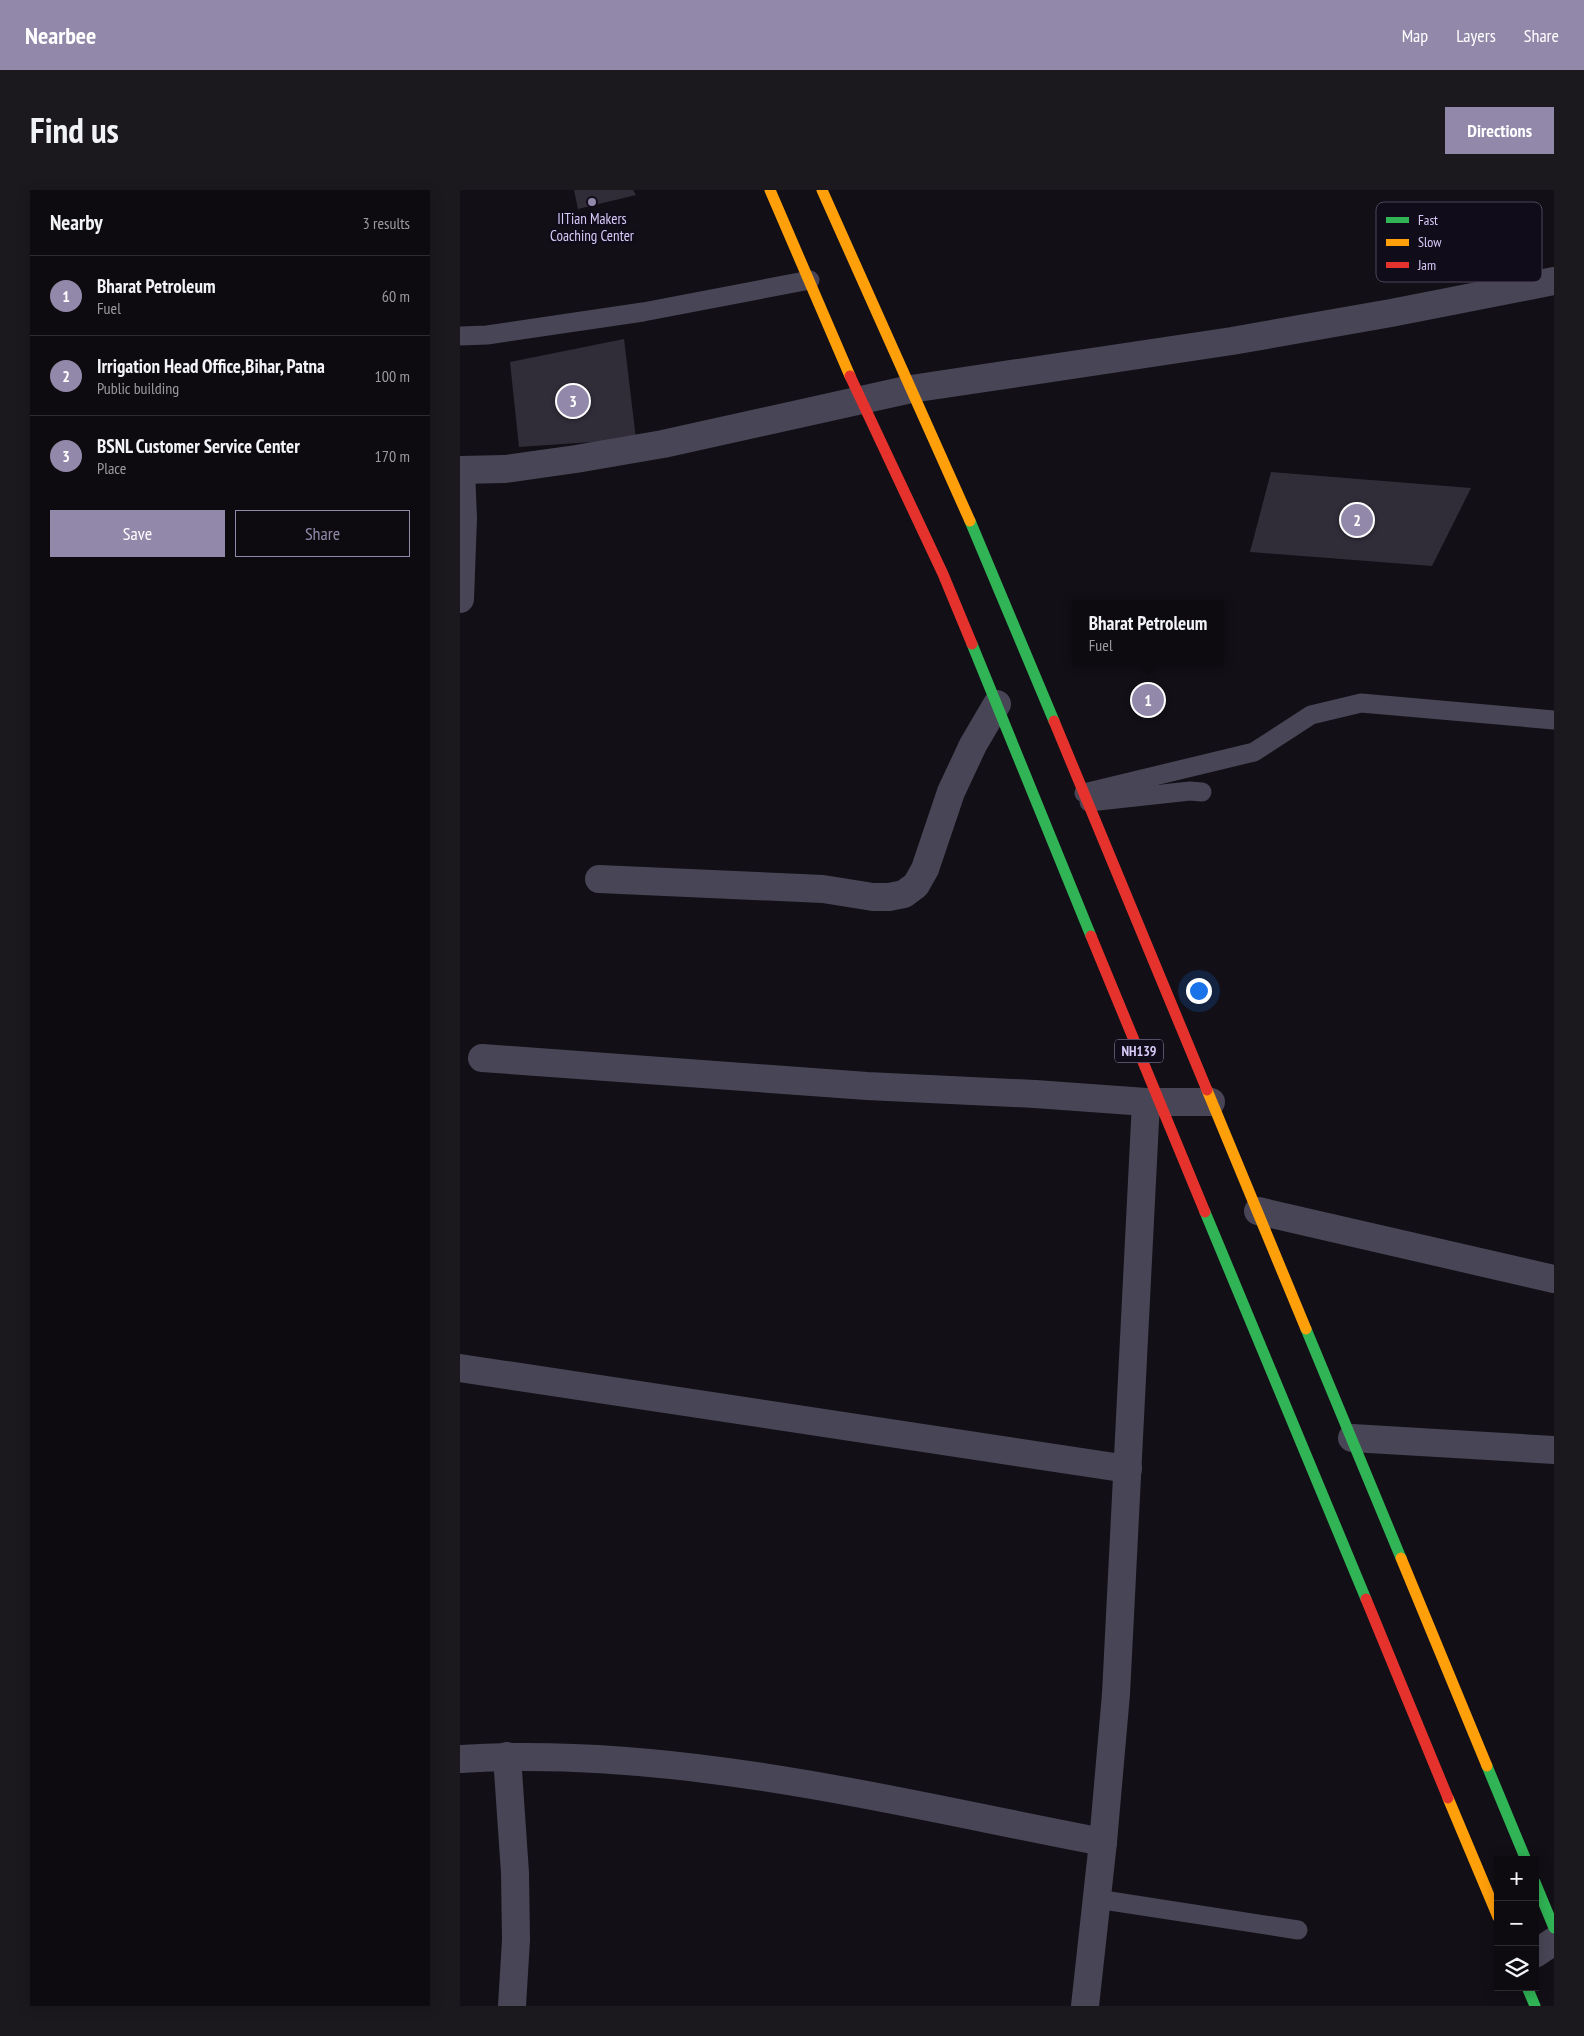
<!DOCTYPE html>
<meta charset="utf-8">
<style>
body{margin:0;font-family:"PT Sans Narrow",sans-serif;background:#1c191e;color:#f1f3f6}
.controls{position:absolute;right:15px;bottom:15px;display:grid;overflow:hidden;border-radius:0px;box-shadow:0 2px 12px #0003}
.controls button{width:45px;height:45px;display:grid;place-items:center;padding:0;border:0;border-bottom:1px solid #2e2b30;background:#0e0b10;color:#f1f3f6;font:25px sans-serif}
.you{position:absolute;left:738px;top:800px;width:18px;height:18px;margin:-12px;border:4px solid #fff;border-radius:50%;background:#1a73e8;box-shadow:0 0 0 8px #1a73e833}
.badge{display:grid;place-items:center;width:32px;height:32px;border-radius:50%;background:#9289aa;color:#fff;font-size:16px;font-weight:700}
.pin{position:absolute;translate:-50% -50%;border:2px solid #fff;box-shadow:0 1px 5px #0006}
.popup{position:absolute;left:612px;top:410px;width:152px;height:65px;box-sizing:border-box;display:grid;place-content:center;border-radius:0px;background:#0e0b10;filter:drop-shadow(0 1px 4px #0005);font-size:16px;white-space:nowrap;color:#9b9b9f}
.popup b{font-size:19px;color:#f1f3f6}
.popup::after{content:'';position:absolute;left:50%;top:100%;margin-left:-10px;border:10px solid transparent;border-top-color:#0e0b10}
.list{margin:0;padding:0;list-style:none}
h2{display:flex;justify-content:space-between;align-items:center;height:65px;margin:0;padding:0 20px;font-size:21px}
h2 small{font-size:16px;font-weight:400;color:#9b9b9f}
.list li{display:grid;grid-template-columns:32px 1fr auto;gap:15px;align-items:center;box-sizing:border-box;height:80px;padding:0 20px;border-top:1px solid #2e2b30}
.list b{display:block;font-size:19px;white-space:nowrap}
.list p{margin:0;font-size:16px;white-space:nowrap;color:#9b9b9f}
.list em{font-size:16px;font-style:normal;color:#9b9b9f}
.actions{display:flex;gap:10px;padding:15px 20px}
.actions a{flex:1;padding:11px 0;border:1px solid #9289aa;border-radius:0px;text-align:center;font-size:18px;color:#9289aa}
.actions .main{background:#9289aa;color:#fff}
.icon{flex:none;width:28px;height:28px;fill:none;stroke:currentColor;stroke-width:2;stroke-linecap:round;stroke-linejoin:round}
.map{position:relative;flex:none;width:1094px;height:1816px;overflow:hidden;border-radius:0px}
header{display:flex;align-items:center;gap:30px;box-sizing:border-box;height:70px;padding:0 25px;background:#9289aa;color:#fff}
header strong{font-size:24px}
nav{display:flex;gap:28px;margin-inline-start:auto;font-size:18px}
.intro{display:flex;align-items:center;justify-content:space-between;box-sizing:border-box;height:120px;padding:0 30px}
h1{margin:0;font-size:35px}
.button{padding:12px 22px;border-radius:0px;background:#9289aa;color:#fff;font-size:18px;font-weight:700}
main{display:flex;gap:30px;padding:0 30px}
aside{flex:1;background:#0e0b10;border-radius:0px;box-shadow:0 2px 12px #0003}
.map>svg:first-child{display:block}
</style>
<header>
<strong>Nearbee</strong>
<nav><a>Map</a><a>Layers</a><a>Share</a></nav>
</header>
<div class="intro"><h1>Find us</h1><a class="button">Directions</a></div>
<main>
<aside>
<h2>Nearby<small>3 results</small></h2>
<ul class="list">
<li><span class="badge">1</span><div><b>Bharat Petroleum</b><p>Fuel</p></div><em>60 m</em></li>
<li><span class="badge">2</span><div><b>Irrigation Head Office,Bihar, Patna</b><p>Public building</p></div><em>100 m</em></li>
<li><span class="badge">3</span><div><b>BSNL Customer Service Center</b><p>Place</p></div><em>170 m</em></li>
</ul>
<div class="actions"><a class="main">Save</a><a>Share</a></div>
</aside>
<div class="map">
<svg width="1094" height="1816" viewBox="0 0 1094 1816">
<rect width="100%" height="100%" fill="#120f16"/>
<!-- building -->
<g fill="#302d39">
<path d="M 114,0 L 173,0 L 176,5 L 118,19 Z"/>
<path d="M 164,149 L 176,249 L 59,257 L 50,172 Z"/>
<path d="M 811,282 L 1011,298 L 972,376 L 790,362 Z"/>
</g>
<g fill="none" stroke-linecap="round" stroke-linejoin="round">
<!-- lane -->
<g stroke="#484556" stroke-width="19">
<path d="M 0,146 L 27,145 L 183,122 L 350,90"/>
<path d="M 624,603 L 794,562 L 851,525 L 901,513 L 1094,530"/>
<path d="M 629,612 L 730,601 L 742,602"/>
<path d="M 637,1709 L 838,1740"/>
</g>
<!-- street -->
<g stroke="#484556" stroke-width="28">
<path d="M 0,280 L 45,279 L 116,269 L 203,254 L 451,199 L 772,151 L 931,123 L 1094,91"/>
<path d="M 0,409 L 3,328 L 1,280"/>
<path d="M 139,689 L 363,699 L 413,707 L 429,707 L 444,704 L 456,695 L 465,679 L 491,602 L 513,555 L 537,514"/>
<path d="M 22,868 L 407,896 L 575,904 L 686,912 L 751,912"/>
<path d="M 798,1021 L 1094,1089"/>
<path d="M 0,1178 L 668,1279"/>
<path d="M 892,1248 L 1094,1260"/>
<path d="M 47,1566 L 55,1683 L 56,1750 L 52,1816"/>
<path d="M 0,1569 C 214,1555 434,1612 643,1652"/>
<path d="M 1075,1764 L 1094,1751"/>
<path d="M 625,1816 L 643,1652 L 656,1504 L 686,912"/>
</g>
<!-- fast -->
<g stroke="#30b455" stroke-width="11">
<path d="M 510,331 L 594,531"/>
<path d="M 512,454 L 631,746"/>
<path d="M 745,1022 L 906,1409"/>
<path d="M 846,1139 L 941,1368"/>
<path d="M 1027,1576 L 1066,1670"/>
<path d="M 1075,1692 L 1094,1738"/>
<path d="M 1067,1797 L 1075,1816"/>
</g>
<!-- slow -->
<g stroke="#ff9f0a" stroke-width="11">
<path d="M 310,0 L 390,186"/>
<path d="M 362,0 L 510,331"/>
<path d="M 747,900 L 846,1139"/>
<path d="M 941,1368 L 1027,1576"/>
<path d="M 988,1608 L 1038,1727"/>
</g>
<!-- jam -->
<g stroke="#e5322d" stroke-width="11">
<path d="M 390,186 L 483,384 L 512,454"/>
<path d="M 594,531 L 747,900"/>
<path d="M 631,746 L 745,1022"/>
<path d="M 906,1409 L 988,1608"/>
</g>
</g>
<!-- markers -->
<circle fill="#9289aa" stroke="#110c19" stroke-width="2" cx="132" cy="12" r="5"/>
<g text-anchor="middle" stroke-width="5" stroke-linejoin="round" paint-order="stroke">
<!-- shield labels -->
<rect fill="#110c19" stroke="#9c92b6" stroke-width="1" x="655" y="849.5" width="48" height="23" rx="4"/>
<g font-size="14" font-weight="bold" fill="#d7cbf9">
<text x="679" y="866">NH139</text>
</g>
<!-- poi labels -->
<g font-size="15" fill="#d7cbf9" stroke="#110c19">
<text x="132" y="34">IITian Makers<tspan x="132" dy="17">Coaching Center</tspan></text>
</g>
</g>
<!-- legend -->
<rect x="916" y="12" width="166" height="80" rx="8" fill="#110c19" stroke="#4c455c" stroke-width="1"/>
<rect x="926" y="27" width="23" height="6" fill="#30b455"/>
<rect x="926" y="49" width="23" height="7" fill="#ff9f0a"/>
<rect x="926" y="72" width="23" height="6" fill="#e5322d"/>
<g font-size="14" fill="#d7cbf9">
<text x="958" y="35">Fast</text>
<text x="958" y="57">Slow</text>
<text x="958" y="80">Jam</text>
</g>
</svg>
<div class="controls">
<button>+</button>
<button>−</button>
<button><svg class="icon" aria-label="layers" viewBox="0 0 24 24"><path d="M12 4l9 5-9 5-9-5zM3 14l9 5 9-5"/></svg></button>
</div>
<div class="you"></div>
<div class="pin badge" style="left:688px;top:510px">1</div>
<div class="popup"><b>Bharat Petroleum</b>Fuel</div>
<div class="pin badge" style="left:897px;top:330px">2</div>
<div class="pin badge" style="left:113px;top:211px">3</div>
</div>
</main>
